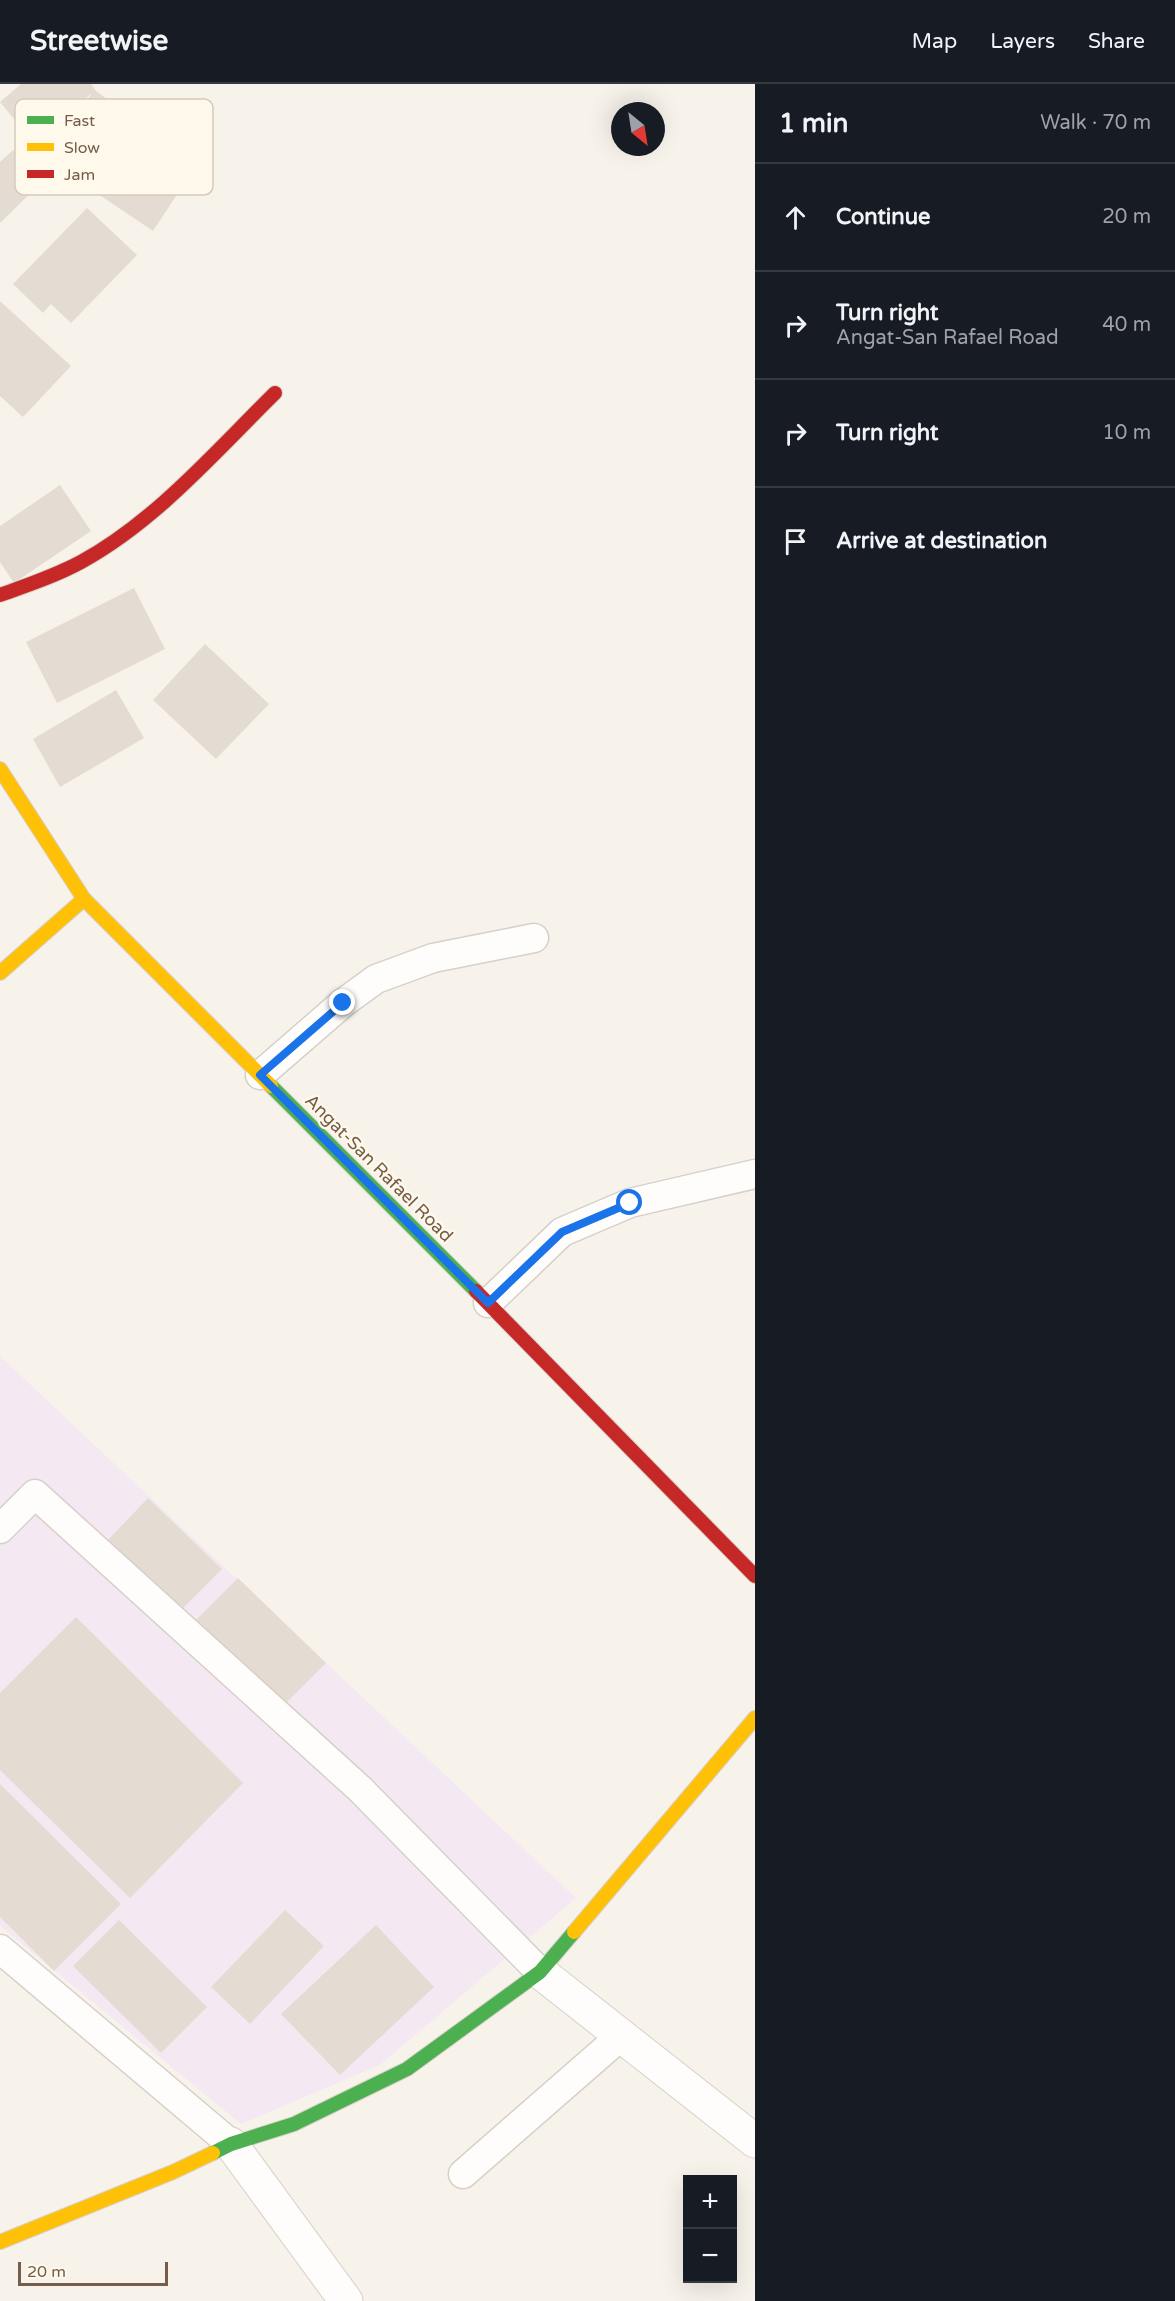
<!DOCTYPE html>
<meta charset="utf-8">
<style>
body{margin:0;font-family:"Varela Round",sans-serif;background:#20242c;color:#f1f3f6}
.controls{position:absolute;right:18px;bottom:18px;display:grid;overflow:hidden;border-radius:0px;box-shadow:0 6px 24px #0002}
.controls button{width:54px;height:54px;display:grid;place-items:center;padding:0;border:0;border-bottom:2px solid #363941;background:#171b24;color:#f1f3f6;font:30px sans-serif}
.compass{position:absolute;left:611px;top:18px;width:54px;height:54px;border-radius:50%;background:#171b24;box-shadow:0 6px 24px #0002;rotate:150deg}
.scale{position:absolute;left:18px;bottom:15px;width:150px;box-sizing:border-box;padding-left:6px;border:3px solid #765d49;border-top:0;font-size:16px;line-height:21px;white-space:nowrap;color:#765d49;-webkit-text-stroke:4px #fff9ec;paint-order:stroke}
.stop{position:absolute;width:18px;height:18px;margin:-14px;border:4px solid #1a73e8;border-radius:50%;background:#fff}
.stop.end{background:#1a73e8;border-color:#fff;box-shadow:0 2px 6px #0008}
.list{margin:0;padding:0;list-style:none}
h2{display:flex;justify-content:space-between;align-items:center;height:78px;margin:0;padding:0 24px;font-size:26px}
h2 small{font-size:20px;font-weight:400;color:#9ea1a6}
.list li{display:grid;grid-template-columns:39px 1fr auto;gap:18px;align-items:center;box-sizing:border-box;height:108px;padding:0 24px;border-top:2px solid #363941}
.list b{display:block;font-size:22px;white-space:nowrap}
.list p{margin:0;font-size:20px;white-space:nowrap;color:#9ea1a6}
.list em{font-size:20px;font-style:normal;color:#9ea1a6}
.icon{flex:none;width:33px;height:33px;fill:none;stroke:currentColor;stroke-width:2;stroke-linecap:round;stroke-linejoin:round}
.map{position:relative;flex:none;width:755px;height:2217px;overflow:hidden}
header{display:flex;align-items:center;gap:36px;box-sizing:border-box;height:84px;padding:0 30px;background:#171b24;border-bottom:2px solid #363941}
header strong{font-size:28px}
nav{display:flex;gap:33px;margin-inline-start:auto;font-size:21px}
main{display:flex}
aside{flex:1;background:#171b24}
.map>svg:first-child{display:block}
</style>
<header>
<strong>Streetwise</strong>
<nav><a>Map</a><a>Layers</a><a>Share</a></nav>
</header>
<main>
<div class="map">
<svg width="755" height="2217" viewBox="0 0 755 2217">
<rect width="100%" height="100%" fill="#f7f3eb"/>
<!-- education -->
<path fill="#f4e9f3" d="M 0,1272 L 576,1814 L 380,1981 L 241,2040 L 0,1842 Z"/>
<!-- building -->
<g fill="#e4dcd2">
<path d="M 21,0 L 91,0 L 96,7 L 142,41 L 140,43 L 197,80 L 153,147 L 95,108 L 120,71 L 93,107 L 46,72 L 92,9 L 34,59 L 0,18 Z"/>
<path d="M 13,66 L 43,97 L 0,139 L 0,78 Z"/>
<path d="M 87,124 L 137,171 L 71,239 L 51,220 L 43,229 L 13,200 Z"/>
<path d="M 0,217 L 71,282 L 23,333 L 0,312 Z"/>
<path d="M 60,401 L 91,447 L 14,499 L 0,478 L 0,442 Z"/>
<path d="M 134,504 L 165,565 L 57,619 L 26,558 Z"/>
<path d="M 205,560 L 269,620 L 216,675 L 153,616 Z"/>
<path d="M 116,606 L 144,654 L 60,703 L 33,655 Z"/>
<path d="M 148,1414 L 222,1485 L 180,1527 L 107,1457 Z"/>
<path d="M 238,1494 L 326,1579 L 282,1623 L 195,1537 Z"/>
<path d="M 76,1533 L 243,1699 L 130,1814 L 0,1686 L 0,1609 Z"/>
<path d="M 0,1700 L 121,1820 L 54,1887 L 0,1833 Z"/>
<path d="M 285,1826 L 324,1862 L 250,1940 L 211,1903 Z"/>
<path d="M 119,1836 L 207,1923 L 161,1969 L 73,1882 Z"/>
<path d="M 376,1841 L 434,1903 L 340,1991 L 281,1930 Z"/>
</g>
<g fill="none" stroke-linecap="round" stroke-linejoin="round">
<!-- lane casing -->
<g stroke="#d6d0c9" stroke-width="31">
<g id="lane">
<path d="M 260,991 L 343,919 L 376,895 L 433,874 L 534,854"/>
<path d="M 488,1219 L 562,1148 L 630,1119 L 755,1090"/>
<path d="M 0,1445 L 35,1410 L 360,1705 L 540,1888"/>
<path d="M 0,1865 L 231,2060"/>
<path d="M 463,2090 L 621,1952"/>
</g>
</g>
<!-- street casing -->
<g stroke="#d6d0c9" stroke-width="35">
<g id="street">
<path d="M 540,1888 L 755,2057"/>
<path d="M 231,2060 L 346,2217"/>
</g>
</g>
<!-- fast casing -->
<g stroke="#d7d0c9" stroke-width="16">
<g id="fast">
<path d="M 271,1002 L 476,1207"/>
<path d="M 213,2069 L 231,2060 L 294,2040 L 407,1985 L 540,1888 L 574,1848"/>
</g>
</g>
<!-- slow casing -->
<g stroke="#d7d0c9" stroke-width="16">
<g id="slow">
<path d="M 0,685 L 84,815 L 271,1002"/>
<path d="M 0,889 L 84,815"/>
<path d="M 574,1848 L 755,1634"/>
<path d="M 0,2158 L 173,2088 L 213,2069"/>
</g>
</g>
<!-- jam casing -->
<g stroke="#d7d0c9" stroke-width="16">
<g id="jam">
<path d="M 0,511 C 28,501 55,492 81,478 C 156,437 215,368 275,309"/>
<path d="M 476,1207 L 755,1492"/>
</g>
</g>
<!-- lane -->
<use href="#lane" stroke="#fefdfc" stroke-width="28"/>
<!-- street -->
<use href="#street" stroke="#fefdfc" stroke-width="33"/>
<!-- fast -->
<use href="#fast" stroke="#4caf50" stroke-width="14"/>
<!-- slow -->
<use href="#slow" stroke="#ffc107" stroke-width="14"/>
<!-- jam -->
<use href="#jam" stroke="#c62828" stroke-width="14"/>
</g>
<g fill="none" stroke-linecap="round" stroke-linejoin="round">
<!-- route -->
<path stroke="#1a73e8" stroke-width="8" d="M 343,919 L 260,991 L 488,1219 L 562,1148 L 630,1119"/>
</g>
<g text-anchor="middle" stroke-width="4.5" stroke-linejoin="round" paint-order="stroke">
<!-- street labels -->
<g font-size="18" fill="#765d49" stroke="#fff9ec">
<text transform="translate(379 1084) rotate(45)" y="6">Angat-San Rafael Road</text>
</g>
</g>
<!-- legend -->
<rect x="15" y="15" width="198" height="96" rx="9" fill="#fff9ec" stroke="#d6cabb" stroke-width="1.5"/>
<rect x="27" y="32" width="27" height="8" fill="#4caf50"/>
<rect x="27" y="59" width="27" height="8" fill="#ffc107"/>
<rect x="27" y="86" width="27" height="8" fill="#c62828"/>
<g font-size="16" fill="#765d49">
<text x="64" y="42">Fast</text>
<text x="64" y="69">Slow</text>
<text x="64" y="96">Jam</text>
</g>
</svg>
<div class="controls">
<button>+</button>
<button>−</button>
</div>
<svg class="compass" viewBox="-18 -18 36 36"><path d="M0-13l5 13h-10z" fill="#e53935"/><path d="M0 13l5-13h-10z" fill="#9ea1a6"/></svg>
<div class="scale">20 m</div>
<div class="stop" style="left:630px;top:1119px"></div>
<div class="stop end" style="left:343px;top:919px"></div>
</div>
<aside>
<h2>1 min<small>Walk · 70 m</small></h2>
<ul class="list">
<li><svg class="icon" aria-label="ahead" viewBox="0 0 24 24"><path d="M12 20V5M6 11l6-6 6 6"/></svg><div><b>Continue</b></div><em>20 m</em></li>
<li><svg class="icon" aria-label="right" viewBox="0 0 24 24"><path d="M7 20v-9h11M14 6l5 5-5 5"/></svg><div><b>Turn right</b><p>Angat-San Rafael Road</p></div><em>40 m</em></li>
<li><svg class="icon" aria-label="right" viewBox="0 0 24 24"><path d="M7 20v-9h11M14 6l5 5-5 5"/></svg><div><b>Turn right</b></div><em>10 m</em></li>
<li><svg class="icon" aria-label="arrive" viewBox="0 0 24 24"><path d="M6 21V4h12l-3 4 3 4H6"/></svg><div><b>Arrive at destination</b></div></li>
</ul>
</aside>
</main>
